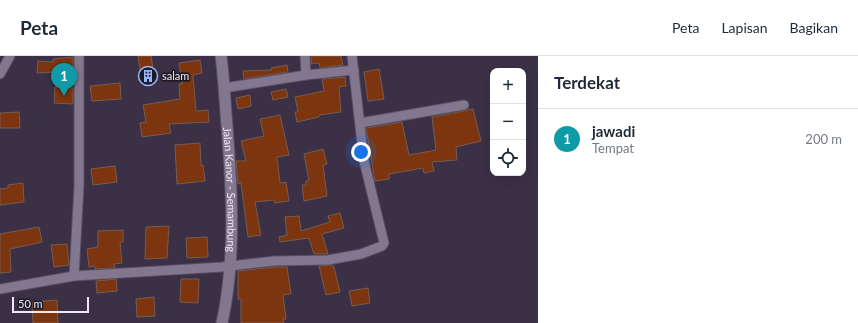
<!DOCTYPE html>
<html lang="id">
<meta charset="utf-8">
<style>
body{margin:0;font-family:Lato,sans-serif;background:#f2f2f3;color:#1f2937}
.controls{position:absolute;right:12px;top:12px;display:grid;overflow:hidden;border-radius:8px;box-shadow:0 4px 16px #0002}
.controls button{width:36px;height:36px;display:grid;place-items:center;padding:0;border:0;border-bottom:1px solid #e0e1e3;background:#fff;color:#1f2937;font:20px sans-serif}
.scale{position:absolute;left:12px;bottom:10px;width:77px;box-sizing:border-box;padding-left:4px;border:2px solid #efe8f6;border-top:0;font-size:11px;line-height:14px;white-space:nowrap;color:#efe8f6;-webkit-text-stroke:3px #1f1b25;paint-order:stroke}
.you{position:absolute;left:361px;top:96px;width:14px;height:14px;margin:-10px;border:3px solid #fff;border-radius:50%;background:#1a73e8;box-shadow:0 0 0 6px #1a73e833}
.badge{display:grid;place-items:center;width:26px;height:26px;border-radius:50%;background:#556890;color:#fff;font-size:13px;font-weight:700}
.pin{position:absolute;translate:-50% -33px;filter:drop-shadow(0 1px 2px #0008)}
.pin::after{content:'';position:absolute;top:21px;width:14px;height:12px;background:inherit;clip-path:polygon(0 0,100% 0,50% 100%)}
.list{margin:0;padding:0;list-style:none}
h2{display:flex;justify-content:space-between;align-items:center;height:52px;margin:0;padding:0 16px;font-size:17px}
h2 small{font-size:13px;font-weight:400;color:#747a83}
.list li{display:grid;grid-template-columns:26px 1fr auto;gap:12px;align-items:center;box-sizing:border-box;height:60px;padding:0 16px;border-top:1px solid #e0e1e3}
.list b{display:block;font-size:15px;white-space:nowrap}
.list p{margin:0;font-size:13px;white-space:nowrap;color:#747a83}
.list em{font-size:13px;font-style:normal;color:#747a83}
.icon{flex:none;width:22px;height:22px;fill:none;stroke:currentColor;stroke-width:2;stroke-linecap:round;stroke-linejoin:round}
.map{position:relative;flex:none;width:538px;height:267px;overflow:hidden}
header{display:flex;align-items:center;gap:24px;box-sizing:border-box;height:56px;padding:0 20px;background:#fff;border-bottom:1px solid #e0e1e3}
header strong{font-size:19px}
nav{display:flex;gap:22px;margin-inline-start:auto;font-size:14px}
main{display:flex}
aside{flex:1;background:#fff}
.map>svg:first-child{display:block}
</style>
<header>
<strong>Peta</strong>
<nav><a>Peta</a><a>Lapisan</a><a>Bagikan</a></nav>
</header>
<main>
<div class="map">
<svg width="538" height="267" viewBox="0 0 538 267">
<rect width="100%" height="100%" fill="#3b3046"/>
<!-- building -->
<g fill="#7c350f" stroke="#775c50">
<path d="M 138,0 L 151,0 L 155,25 L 142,26 Z"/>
<path d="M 311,0 L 341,0 L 343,9 L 320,12 L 319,7 L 311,8 Z"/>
<path d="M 73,1 L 73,15 L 37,17 L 38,5 L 53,6 L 53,3 Z"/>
<path d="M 200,4 L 202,17 L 193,19 L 196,55 L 208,54 L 209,66 L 169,68 L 171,77 L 142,81 L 140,67 L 146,66 L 143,49 L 180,43 L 179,28 L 182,28 L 179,7 Z"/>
<path d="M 287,9 L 288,16 L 244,23 L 243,15 L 272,14 L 271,12 Z"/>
<path d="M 379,13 L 384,43 L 368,45 L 364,16 Z"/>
<path d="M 345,21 L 346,30 L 339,31 L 341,56 L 319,59 L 319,61 L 297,66 L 295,56 L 298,56 L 295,41 L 324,35 L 322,23 Z"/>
<path d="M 120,27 L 121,43 L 92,45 L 90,30 Z"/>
<path d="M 55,31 L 73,32 L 73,48 L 54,47 Z"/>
<path d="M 286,33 L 288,41 L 273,44 L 271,36 Z"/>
<path d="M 250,39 L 251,50 L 238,53 L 236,42 Z"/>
<path d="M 473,53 L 481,85 L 456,91 L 457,104 L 432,106 L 434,115 L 424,117 L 423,112 L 389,118 L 389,123 L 375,125 L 366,72 L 402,66 L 409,99 L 436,94 L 432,61 Z"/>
<path d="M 19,56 L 20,72 L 0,72 L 0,57 Z"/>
<path d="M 280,59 L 289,99 L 277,101 L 280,127 L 286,126 L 289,145 L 275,147 L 274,144 L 255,146 L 261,179 L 248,181 L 241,127 L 238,128 L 236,105 L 246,105 L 241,85 L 264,80 L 260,63 Z"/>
<path d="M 200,87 L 201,110 L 203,109 L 205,125 L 177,128 L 175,89 Z"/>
<path d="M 323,93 L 327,108 L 323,109 L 327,140 L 304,145 L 302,129 L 306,129 L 306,125 L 309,124 L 304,98 Z"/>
<path d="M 115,110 L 117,126 L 93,129 L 91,113 Z"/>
<path d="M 23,127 L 24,146 L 0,149 L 0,133 L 8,132 L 8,129 Z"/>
<path d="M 340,157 L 344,172 L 322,178 L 328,198 L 314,198 L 309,182 L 280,186 L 279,181 L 287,179 L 285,161 L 299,160 L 301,175 L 330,166 L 328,160 Z"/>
<path d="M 169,170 L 167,202 L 145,203 L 146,171 Z"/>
<path d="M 39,171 L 42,186 L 10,193 L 11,216 L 0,217 L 0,178 Z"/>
<path d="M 123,174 L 123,186 L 120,186 L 122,207 L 114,208 L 115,212 L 95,213 L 95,210 L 89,211 L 87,193 L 98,191 L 98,175 Z"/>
<path d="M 207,181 L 208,201 L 187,202 L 186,182 Z"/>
<path d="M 67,188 L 69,209 L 54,211 L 51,189 Z"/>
<path d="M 332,209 L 334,211 L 340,236 L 326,239 L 319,210 Z"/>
<path d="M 274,211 L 287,211 L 291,238 L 283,239 L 286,263 L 283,263 L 284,267 L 241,267 L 241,243 L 238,243 L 238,215 Z"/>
<path d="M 116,223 L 117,235 L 97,237 L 96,225 Z"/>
<path d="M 181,223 L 199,223 L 198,247 L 180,246 Z"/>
<path d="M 368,232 L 370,247 L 352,250 L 349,235 Z"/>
<path d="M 154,241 L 155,260 L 137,261 L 136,243 Z"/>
<path d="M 57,244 L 58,267 L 33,267 L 32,246 Z"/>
</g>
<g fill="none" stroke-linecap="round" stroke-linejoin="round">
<!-- minor casing -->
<g stroke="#574e61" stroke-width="11">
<g id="minor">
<path d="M 0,18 L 10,0"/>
<path d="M 306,19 L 354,14"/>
<path d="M 224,32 L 306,19 L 305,0"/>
<path d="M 360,67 L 464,49"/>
<path d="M 74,220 L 79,130 L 79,0"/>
<path d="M 0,233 L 74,220 L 222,211 L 274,205 L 328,204 L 361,198 L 382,190 L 384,187 L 364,105 L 352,0"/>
</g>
</g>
<!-- tertiary casing -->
<g stroke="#574e61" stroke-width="13">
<g id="tertiary">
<path id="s1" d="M 221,0 C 224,23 225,47 227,70 C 232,135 236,203 222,267"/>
</g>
</g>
<!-- minor -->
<use href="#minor" stroke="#837790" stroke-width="9"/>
<!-- tertiary -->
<use href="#tertiary" stroke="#837790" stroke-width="11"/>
</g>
<!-- icons -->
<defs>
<g id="building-ring" transform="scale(1)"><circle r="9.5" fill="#1f1b25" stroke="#96b6fd" stroke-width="1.5"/><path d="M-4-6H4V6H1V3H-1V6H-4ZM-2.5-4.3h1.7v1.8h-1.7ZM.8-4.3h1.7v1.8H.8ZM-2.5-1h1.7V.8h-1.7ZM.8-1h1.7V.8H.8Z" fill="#96b6fd"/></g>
</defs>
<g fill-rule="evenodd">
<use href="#building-ring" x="148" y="20"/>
</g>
<g text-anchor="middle" stroke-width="3.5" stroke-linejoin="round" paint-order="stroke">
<!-- poi labels -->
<g font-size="11" fill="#efe8f6" stroke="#1f1b25" text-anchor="start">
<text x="162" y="24">salam</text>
</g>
<!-- street labels -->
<g font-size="11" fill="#efe8f6" stroke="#1f1b25">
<text dy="4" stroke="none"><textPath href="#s1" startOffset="134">Jalan Kanor - Semambung</textPath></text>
</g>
</g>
</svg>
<div class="controls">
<button>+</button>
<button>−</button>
<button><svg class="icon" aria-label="locate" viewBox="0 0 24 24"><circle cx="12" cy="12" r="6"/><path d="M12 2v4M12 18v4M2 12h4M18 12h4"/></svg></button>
</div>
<div class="scale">50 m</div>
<div class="you"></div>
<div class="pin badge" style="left:64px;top:40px;background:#0f9aa8">1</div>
</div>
<aside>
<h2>Terdekat<small></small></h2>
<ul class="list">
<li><span class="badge" style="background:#0f9aa8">1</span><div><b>jawadi</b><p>Tempat</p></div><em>200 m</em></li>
</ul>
</aside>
</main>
